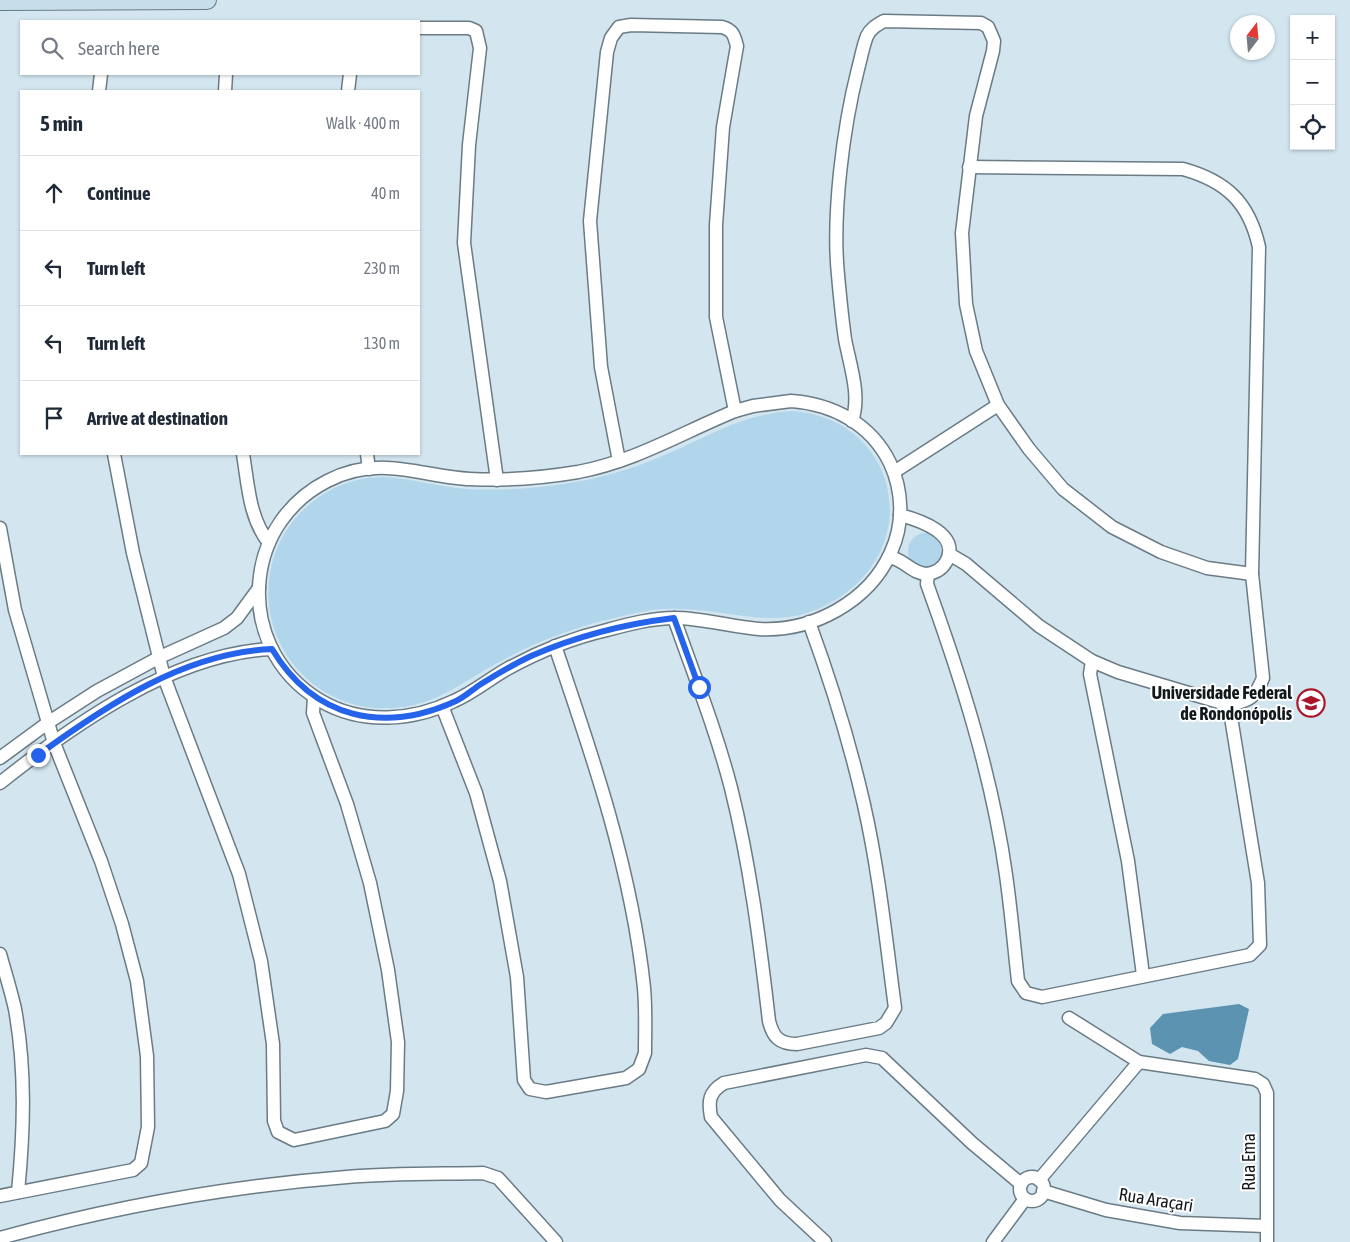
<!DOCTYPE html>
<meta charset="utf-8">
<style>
body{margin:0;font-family:"Asap Condensed",sans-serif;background:#f6f6f7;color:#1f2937}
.controls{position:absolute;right:15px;top:15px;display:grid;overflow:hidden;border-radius:0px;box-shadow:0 1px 4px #0004}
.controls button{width:45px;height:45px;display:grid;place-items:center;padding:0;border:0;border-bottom:1px solid #e0e1e3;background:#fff;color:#1f2937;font:25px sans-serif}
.compass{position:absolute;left:1230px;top:15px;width:45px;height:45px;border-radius:50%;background:#fff;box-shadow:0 1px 4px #0004;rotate:16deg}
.stop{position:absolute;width:15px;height:15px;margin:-11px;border:4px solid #2563eb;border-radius:50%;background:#fff}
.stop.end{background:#2563eb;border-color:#fff;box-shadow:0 1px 5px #0008}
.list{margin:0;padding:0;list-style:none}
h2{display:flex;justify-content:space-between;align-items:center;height:65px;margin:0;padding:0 20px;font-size:21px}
h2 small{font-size:16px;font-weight:400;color:#747a83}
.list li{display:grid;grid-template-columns:32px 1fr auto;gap:15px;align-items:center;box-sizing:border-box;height:75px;padding:0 20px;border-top:1px solid #e0e1e3}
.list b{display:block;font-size:19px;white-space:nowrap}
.list em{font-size:16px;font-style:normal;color:#747a83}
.icon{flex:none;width:28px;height:28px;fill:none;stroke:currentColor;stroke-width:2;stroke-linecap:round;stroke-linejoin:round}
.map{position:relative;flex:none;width:1350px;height:1242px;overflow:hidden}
.search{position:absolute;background:#fff;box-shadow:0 1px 4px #0004;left:20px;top:20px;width:400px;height:55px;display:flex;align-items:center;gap:12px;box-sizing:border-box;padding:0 18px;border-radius:0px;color:#747a83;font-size:19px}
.panel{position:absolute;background:#fff;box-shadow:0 1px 4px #0004;left:20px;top:90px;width:400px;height:365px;border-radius:0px}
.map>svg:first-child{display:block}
</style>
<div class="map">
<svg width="1350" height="1242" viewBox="0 0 1350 1242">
<rect width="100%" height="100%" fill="#d3e6f0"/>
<!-- green -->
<g fill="#b1d6eb">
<path d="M 791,411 C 895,417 926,540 840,597 C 781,636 738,609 676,609 C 659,608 640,612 623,616 C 581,625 539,640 501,661 C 455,686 431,711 375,708 C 333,705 296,678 279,641 C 266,613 265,580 276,551 C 293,507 336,477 383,477 C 411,478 439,487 467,489 C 505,491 544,488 581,481 C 614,475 645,464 676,450 C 718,431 743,415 791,411 Z"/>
<circle cx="926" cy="551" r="18"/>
</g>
<!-- water -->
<path fill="#5b93b0" d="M 1239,1004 L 1249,1009 L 1238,1059 L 1230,1065 L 1209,1061 L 1198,1051 L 1182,1047 L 1170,1054 L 1152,1044 L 1150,1028 L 1163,1014 Z"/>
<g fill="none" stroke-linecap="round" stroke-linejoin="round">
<!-- street casing -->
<g stroke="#6a7b84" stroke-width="15">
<g id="street">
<path d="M 419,28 L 469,28 L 476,31 L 480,48 L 469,145 L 464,243 L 497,480"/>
<path d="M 99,91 L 101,74"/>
<path d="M 225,91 L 226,74"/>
<path d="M 348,91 L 350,74"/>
<path d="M 791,401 C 833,404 871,424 890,463 C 903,491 904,524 891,552 C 869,602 812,632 759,629 C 731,627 703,618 675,618 C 652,618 629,624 607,630 C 572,638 538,652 507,669 C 489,679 473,693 454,701 C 413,721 362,725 321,701 C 299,688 281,669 270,645 C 252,605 256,557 281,521 C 305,487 345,466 387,468 C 415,469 442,478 470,479 C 506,481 542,478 578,472 C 636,461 681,433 735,411 L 753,406 Z"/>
<path d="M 852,421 C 861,395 850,366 845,339 C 842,318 840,297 838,275 C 832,215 843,128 858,69 C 861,58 863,46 867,36 C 871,28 877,25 884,21 L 981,23 L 988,27 L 994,41 L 993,51 L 976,116 L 962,233 L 966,304 L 976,351 L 998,405 L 1029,449 L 1063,489 L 1112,527 L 1161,552 L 1207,568 L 1252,574"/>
<path d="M 114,454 L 133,553 L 164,677 L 239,874 L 261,961 L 273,1044 L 274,1121 L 278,1132 L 294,1140 L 385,1121 L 393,1114 L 397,1091 L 398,1042 L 388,970 L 370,883 L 347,804 L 313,713 L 314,697"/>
<path d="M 243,454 C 248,484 249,518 269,543"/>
<path d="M 367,454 L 369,469"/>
<path d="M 619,461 L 601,367 L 590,221 L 607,52 L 611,38 L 619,27 L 631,25 L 722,27 C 733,30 734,35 737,46 L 723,127 L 716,225 L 716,317 L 735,411"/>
<path d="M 894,472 L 998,405"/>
<path d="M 0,528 L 15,610 L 54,743 L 101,861 L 122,924 L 137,981 L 147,1056 L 148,1127 L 141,1163 L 133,1170 L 0,1196"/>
<path d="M 949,554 L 966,564 L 1039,626 L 1092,661 L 1118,672 L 1229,705 C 1249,701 1255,698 1263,678 L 1252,574 L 1259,247 C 1249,202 1226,181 1183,169 L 969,167"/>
<path d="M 889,557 C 904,559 912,574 927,574 C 935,573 942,569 946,562 C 962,534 919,520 900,515"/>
<path d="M 928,574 L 927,584 C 961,678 992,775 1006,875 C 1011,910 1014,945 1018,981 L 1026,993 L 1042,997 L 1250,955 L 1260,945 L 1258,883 L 1229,705"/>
<path d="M 674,618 C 694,675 716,730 731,788 C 750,864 760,943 769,1021 C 773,1037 779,1044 797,1044 L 879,1028 L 886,1023 L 895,1008 C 886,940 879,871 864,805 C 850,743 831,682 809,622"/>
<path d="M 1092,661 L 1090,674 L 1128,861 L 1143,975"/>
<path d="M 442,706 L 476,793 L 500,881 L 517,977 L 524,1080 L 530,1089 L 546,1092 L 626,1078 L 639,1069 L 645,1053 C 645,1031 646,1009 644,988 C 632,871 593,757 555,646"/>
<path d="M 0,758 L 49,722 L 97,691 L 160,657 L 224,628 L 237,618 L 259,588"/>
<path d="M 0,783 C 74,724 175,653 272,649"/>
<path d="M 0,954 C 5,972 11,991 15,1009 C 26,1070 24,1131 18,1192"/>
<path d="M 1069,1018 L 1139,1062 L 1255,1079 L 1263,1084 L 1267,1093 L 1267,1242"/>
<circle cx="1032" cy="1189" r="12"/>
<path d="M 1039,1180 L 1139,1062"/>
<path d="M 1043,1191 L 1106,1210 L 1180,1223 L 1266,1226"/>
<path d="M 0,1238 C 113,1207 230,1186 347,1177 C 392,1173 438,1174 483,1173 L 498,1178 L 556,1242"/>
<path d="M 825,1242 L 780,1200 L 711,1117 C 708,1101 709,1092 724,1083 L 866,1055 L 882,1058 L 972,1143 L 1021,1184"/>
<path d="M 993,1242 L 1025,1199"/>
</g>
</g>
<!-- secondary casing -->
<g stroke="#6a7b84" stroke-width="20">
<path id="secondary" d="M 0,1 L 207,0"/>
</g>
<!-- street -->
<use href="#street" stroke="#fff" stroke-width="12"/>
<!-- secondary -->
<use href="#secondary" stroke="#c5deea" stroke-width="18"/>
</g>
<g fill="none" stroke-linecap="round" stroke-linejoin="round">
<!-- route -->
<path stroke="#2563eb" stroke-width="6" d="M 38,755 C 107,705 184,653 272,649 C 314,719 384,734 456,701 C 465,697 473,689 481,684 C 497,674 514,664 531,656 C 577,636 624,624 674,618 L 699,687"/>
</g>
<!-- icons -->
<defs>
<g id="university-ring" transform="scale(1.4375)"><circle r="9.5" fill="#fff" stroke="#ab1529" stroke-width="1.5"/><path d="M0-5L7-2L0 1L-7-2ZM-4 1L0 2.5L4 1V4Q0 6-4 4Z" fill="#ab1529"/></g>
</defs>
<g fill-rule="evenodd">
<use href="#university-ring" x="1311" y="703"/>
</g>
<g text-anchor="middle" stroke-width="4" stroke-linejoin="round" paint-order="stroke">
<!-- poi labels -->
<g font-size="18" font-weight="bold" fill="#12191c" stroke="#fff" text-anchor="end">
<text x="1292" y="699">Universidade Federal<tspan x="1292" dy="21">de Rondonópolis</tspan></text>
</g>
<!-- street labels -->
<g font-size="18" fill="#12191c" stroke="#fff">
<text transform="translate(1249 1162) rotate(-90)" y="6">Rua Ema</text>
<text transform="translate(1156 1200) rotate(9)" y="6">Rua Araçari</text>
</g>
</g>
</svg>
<div class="controls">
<button>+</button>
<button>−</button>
<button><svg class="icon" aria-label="locate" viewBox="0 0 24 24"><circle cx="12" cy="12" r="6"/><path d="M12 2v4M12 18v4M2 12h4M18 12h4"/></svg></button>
</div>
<svg class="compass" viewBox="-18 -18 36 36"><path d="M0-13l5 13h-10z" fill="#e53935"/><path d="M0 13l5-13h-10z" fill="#747a83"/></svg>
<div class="stop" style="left:699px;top:687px"></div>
<div class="stop end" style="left:38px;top:755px"></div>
<div class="search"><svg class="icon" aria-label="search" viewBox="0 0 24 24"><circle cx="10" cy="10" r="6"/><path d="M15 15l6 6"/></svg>Search here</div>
<section class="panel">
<h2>5 min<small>Walk · 400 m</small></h2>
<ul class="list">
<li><svg class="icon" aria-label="ahead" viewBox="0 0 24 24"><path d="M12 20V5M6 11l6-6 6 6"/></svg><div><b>Continue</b></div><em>40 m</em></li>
<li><svg class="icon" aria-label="left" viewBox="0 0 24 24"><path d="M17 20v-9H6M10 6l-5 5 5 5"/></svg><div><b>Turn left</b></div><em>230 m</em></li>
<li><svg class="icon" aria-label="left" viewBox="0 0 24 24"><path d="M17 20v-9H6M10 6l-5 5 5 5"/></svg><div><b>Turn left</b></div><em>130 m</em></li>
<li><svg class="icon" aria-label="arrive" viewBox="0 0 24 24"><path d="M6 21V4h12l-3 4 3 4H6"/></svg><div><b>Arrive at destination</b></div></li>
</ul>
</section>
</div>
